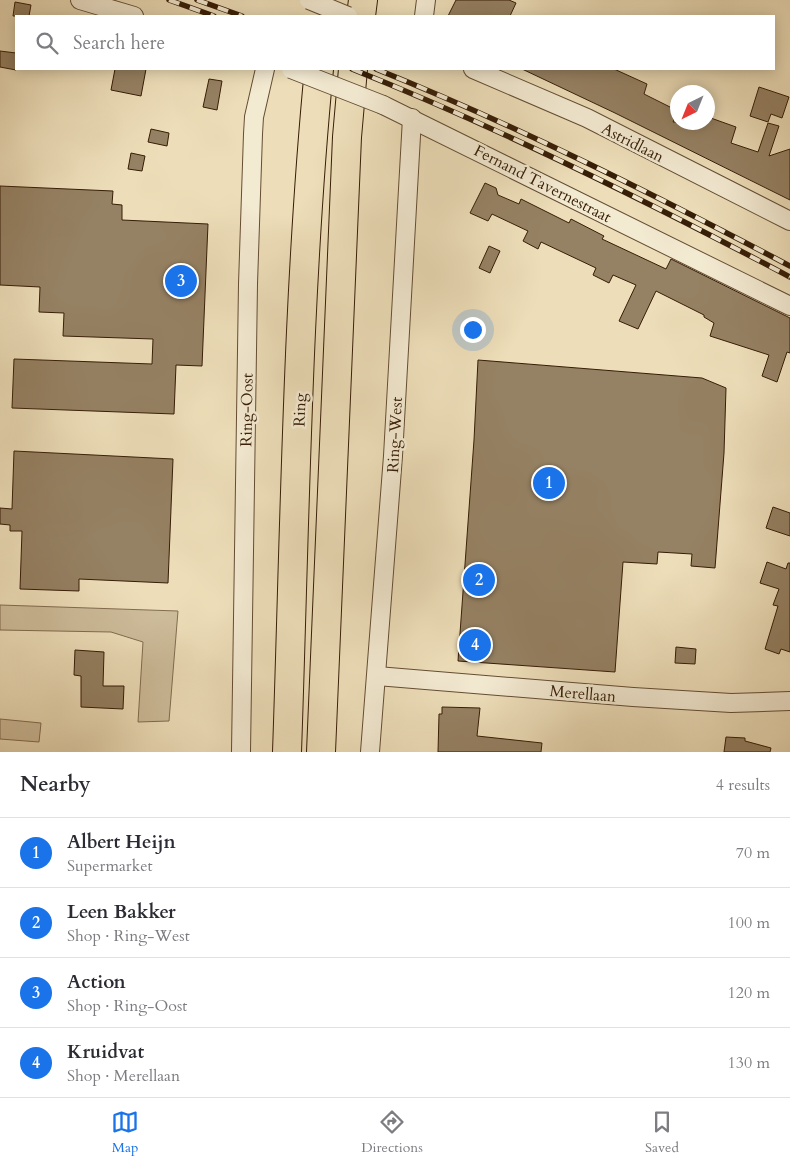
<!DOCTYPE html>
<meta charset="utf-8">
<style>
body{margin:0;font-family:Cardo,serif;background:#f7f7f7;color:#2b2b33}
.compass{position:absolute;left:670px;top:85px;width:45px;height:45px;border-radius:50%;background:#fff;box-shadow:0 2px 12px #0003;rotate:223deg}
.you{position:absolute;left:472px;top:329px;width:18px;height:18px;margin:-12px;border:4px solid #fff;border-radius:50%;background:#1a73e8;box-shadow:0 0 0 8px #1a73e833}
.badge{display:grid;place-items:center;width:32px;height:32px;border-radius:50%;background:#1a73e8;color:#fff;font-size:16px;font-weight:700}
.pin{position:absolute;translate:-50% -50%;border:2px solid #fff;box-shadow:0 1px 5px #0006}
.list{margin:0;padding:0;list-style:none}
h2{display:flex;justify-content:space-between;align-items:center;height:65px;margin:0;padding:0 20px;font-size:21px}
h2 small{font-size:16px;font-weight:400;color:#7c7c81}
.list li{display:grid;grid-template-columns:32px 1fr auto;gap:15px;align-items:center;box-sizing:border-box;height:70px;padding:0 20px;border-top:1px solid #e1e1e2}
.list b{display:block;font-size:19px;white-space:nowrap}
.list p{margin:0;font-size:16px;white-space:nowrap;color:#7c7c81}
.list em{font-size:16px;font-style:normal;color:#7c7c81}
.icon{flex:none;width:28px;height:28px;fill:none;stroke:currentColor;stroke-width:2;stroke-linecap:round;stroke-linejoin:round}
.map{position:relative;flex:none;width:790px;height:752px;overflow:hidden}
.search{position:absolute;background:#fff;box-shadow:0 2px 12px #0003;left:15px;right:15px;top:15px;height:55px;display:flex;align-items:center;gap:12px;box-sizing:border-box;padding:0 18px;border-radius:0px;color:#7c7c81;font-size:19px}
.sheet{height:345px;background:#fff}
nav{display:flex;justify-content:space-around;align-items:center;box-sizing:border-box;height:70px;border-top:1px solid #e1e1e2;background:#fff;font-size:14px;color:#7c7c81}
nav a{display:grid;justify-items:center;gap:2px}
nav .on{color:#1a73e8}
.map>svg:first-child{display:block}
</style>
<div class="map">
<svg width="790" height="752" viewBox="0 0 790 752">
<rect width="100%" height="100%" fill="#eddeb9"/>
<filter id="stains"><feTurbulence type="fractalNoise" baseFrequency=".004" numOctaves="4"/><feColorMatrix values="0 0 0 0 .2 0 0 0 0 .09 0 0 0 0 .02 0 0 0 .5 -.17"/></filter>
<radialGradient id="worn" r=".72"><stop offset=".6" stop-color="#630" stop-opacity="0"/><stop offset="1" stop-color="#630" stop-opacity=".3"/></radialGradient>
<!-- green -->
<g fill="#cebd9b" stroke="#826d50">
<path d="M 0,605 L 178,611 L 169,721 L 138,722 L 143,642 L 111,632 L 0,630 Z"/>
<path d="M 0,719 L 41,723 L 39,742 L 0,739 Z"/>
</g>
<!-- building -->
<g fill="#958163" stroke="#361d06">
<path d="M 456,0 L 509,0 L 516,3 L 510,16 L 448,16 Z"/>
<path d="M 15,2 L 31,5 L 29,16 L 13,16 Z"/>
<path d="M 0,51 L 16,53 L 16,70 L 0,67 Z"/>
<path d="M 115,69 L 146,69 L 141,96 L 111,90 Z"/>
<path d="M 522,69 L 614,69 L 647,84 L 644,94 L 678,111 L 673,122 L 708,122 L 708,117 L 736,127 L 731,143 L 758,152 L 768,123 L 779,126 L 769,156 L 790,149 L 790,200 L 615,113 Z"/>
<path d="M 209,79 L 222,81 L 217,110 L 203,107 Z"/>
<path d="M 759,87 L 789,97 L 782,118 L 771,114 L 768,122 L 750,116 Z"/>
<path d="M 151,129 L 169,133 L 167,146 L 148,142 Z"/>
<path d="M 131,153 L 145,156 L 142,171 L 128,169 Z"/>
<path d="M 485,183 L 496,188 L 498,195 L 519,204 L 521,199 L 569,223 L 571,219 L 604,236 L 602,239 L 666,269 L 671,259 L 790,318 L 790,353 L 787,352 L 777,382 L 762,376 L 769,355 L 710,336 L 714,323 L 704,317 L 704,315 L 656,291 L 638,329 L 619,321 L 636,285 L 613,275 L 609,283 L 593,275 L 596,268 L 541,242 L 538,249 L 523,241 L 528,231 L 492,214 L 488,221 L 470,213 Z"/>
<path d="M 0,186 L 113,191 L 112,204 L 122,205 L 122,220 L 208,224 L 202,366 L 176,365 L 174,414 L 12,408 L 14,359 L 152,364 L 153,339 L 63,336 L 64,313 L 39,312 L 40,287 L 0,285 Z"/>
<path d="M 489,246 L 500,251 L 490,273 L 479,268 Z"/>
<path d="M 478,360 L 702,378 L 726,388 L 724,453 L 715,568 L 691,566 L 692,554 L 658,552 L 657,564 L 623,562 L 615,672 L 458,661 L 474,440 Z"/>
<path d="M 14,451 L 173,459 L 168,583 L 79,579 L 79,591 L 20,589 L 22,531 L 10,531 L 10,525 L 0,524 L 0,508 L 12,509 Z"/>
<path d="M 773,507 L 790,513 L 790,536 L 766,528 Z"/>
<path d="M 767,562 L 786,569 L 788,563 L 790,563 L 790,652 L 781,649 L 779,654 L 765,649 L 778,606 L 773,605 L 779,589 L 760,583 Z"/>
<path d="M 676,647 L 696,649 L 695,664 L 675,663 Z"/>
<path d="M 75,650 L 104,652 L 103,686 L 124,686 L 123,709 L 81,707 L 81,676 L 74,675 Z"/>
<path d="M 442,707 L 480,708 L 477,736 L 542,743 L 541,752 L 438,752 L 439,714 L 442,714 Z"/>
<path d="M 726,737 L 745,738 L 745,741 L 771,748 L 770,752 L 724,752 Z"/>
</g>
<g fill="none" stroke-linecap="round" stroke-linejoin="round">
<!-- street casing -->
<g stroke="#644d33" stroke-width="20">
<g id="street">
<path d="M 80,0 L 134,16"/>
<path d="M 424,16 L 426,0"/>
<path d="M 473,69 L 587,118 L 790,221"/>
<path d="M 383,105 L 790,306"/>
<path d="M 377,676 L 633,697 L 731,703 L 790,701"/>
<path d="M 241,752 L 248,284 L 253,134 L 254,117 L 265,69"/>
<path d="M 370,752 L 393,456 L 412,118"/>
</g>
</g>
<!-- highway casing -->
<g stroke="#361d06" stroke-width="30">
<g id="highway">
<path d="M 361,16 L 363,0"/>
<path d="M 287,752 C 295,524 297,296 319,69"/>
<path d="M 321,752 L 347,137 L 353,69"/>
</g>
</g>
<!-- street -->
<use href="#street" stroke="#f3ead2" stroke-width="18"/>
<!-- highway -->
<use href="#highway" stroke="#eddeb9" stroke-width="28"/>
<!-- rail casing -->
<g stroke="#361d06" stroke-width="5.5">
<g id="rail">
<path d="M 169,0 L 214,16"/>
<path d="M 197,0 L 242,16"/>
<path d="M 352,69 C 502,129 647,201 790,277"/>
<path d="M 376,69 C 518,126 655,195 790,266"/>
</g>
</g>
<!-- rail -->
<use href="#rail" stroke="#f3ead2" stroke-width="4" stroke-dasharray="11" stroke-linecap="butt"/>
<!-- street-bridge casing -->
<g stroke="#644d33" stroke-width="20" stroke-linecap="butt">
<g id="street-bridge">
<path d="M 309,0 L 348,16"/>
<path d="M 291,69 L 383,105"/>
</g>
</g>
<!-- street-bridge -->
<use href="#street-bridge" stroke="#f3ead2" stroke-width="18"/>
</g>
<g text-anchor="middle" stroke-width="5" stroke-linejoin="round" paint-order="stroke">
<!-- street labels -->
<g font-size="16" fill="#361d06" stroke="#f3ead2">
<text transform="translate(633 142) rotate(27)" y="6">Astridlaan</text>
<text transform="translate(543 183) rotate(27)" y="6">Fernand Tavernestraat</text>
<text transform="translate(246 410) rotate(-89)" y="6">Ring-Oost</text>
<text transform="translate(299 410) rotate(-88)" y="6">Ring</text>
<text transform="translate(394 435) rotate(-87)" y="6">Ring-West</text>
<text transform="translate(583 693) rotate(5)" y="6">Merellaan</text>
</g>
</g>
<rect width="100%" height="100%" filter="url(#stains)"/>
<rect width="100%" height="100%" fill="url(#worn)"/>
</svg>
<svg class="compass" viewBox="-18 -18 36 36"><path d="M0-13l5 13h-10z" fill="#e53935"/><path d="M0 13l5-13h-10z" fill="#7c7c81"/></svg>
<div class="you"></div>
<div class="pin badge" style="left:549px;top:483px">1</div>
<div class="pin badge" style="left:479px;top:580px">2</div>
<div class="pin badge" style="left:181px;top:281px">3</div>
<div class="pin badge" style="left:475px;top:645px">4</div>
<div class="search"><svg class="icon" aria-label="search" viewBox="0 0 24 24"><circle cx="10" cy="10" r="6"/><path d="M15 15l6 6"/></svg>Search here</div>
</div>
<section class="sheet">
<h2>Nearby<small>4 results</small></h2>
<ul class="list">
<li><span class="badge">1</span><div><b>Albert Heijn</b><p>Supermarket</p></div><em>70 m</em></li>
<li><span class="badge">2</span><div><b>Leen Bakker</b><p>Shop · Ring-West</p></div><em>100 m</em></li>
<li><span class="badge">3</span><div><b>Action</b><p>Shop · Ring-Oost</p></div><em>120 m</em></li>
<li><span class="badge">4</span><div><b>Kruidvat</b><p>Shop · Merellaan</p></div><em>130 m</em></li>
</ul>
</section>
<nav>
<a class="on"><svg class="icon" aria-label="map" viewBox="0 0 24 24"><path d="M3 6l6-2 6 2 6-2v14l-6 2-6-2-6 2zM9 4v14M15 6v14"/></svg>Map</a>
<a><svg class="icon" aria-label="directions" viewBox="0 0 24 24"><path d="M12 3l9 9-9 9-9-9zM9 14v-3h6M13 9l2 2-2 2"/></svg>Directions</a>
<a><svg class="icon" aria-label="saved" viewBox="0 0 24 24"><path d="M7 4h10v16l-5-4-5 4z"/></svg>Saved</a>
</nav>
